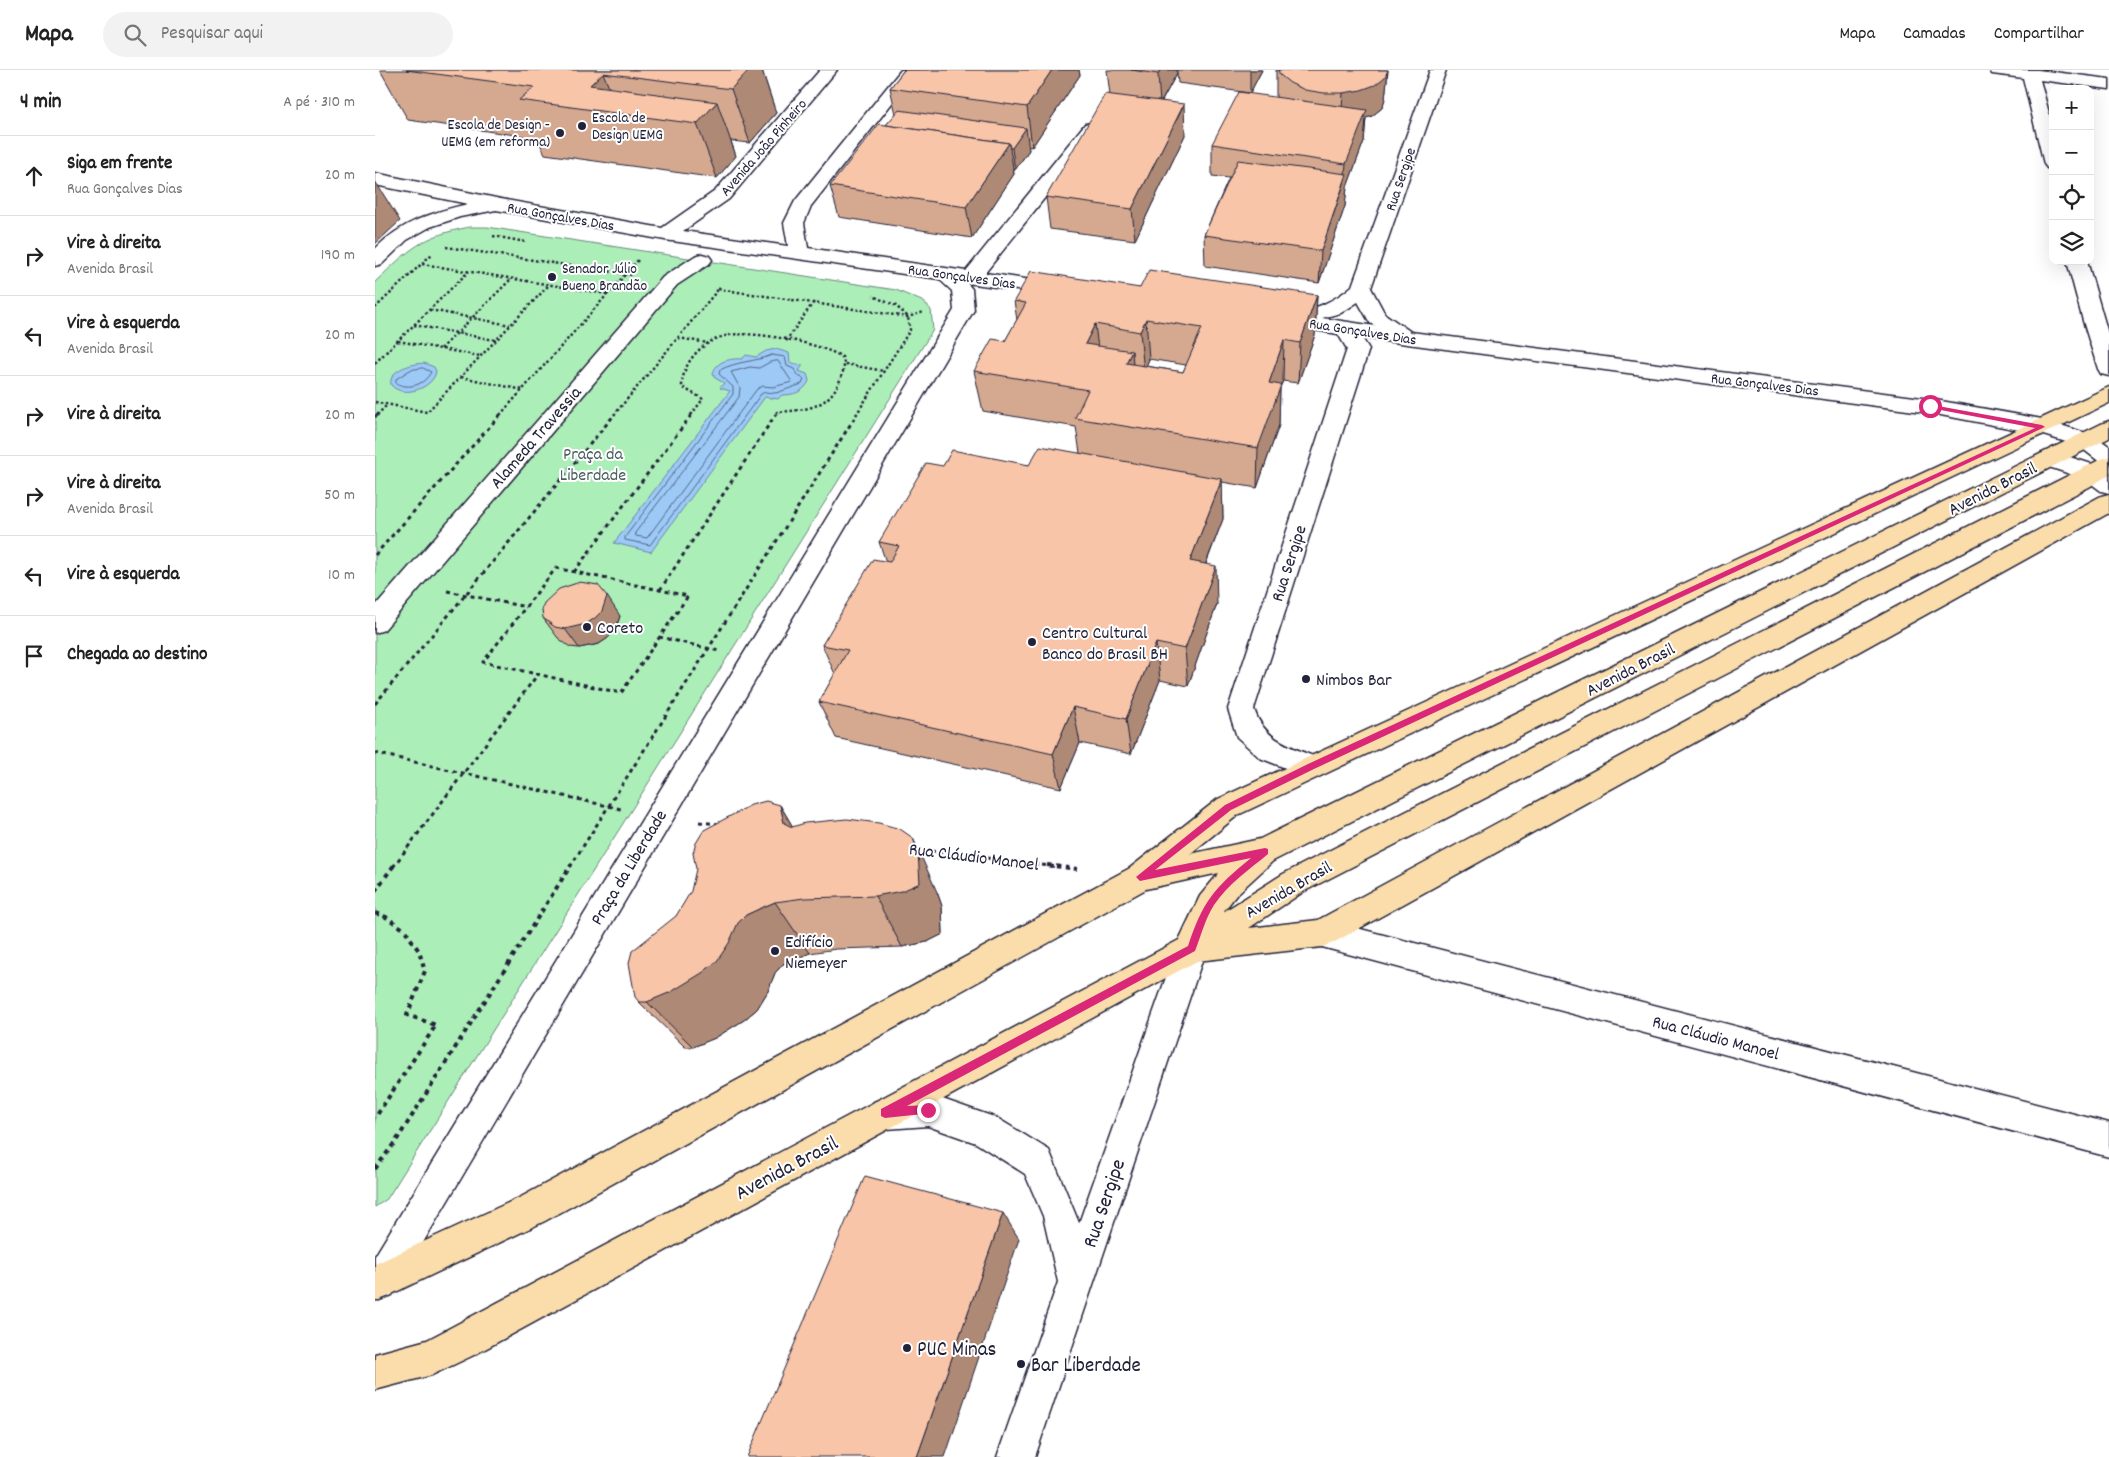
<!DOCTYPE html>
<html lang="pt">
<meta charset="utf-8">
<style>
body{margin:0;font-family:Dekko,sans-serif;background:#f2f2f2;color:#222}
.controls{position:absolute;right:15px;top:15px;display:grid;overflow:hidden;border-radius:10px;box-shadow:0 5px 20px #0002}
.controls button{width:45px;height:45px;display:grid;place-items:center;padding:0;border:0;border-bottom:1px solid #e0e0e0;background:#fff;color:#222;font:25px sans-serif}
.stop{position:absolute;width:15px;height:15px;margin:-11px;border:4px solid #db2777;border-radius:50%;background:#fff}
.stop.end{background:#db2777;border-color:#fff;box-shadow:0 1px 5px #0008}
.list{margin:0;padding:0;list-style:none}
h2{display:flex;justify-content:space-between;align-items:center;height:65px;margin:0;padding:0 20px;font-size:21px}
h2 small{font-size:16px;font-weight:400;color:#767676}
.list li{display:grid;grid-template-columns:32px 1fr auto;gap:15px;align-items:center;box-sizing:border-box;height:80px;padding:0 20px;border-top:1px solid #e0e0e0}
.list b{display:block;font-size:19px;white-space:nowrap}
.list p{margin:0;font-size:16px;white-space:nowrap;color:#767676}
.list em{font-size:16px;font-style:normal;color:#767676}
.icon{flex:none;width:28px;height:28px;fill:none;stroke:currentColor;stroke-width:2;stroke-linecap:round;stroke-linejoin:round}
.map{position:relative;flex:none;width:1734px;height:1387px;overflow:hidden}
header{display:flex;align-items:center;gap:30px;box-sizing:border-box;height:70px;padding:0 25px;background:#fff;border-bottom:1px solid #e0e0e0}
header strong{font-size:24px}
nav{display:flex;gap:28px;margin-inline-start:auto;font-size:18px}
.search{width:350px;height:45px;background:#f2f2f2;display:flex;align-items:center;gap:12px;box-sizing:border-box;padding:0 18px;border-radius:28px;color:#767676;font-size:19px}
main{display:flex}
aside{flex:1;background:#fff}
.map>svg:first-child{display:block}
</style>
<header>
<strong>Mapa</strong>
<div class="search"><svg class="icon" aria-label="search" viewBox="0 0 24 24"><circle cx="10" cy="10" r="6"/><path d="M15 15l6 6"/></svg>Pesquisar aqui</div>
<nav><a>Mapa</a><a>Camadas</a><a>Compartilhar</a></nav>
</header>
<main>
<aside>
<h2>4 min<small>A pé · 310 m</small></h2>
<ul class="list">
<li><svg class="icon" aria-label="ahead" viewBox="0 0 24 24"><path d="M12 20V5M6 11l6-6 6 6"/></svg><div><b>Siga em frente</b><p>Rua Gonçalves Dias</p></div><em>20 m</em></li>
<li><svg class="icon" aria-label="right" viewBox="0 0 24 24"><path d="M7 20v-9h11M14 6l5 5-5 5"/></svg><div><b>Vire à direita</b><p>Avenida Brasil</p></div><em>190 m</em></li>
<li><svg class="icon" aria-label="left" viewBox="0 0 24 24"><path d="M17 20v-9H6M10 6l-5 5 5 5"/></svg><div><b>Vire à esquerda</b><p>Avenida Brasil</p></div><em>20 m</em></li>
<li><svg class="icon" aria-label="right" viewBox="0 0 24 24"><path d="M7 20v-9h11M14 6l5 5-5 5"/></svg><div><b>Vire à direita</b></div><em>20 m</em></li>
<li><svg class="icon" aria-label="right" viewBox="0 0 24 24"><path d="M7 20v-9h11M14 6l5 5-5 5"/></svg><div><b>Vire à direita</b><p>Avenida Brasil</p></div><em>50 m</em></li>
<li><svg class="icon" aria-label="left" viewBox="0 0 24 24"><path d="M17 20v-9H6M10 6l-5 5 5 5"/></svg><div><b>Vire à esquerda</b></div><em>10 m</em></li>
<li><svg class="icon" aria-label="arrive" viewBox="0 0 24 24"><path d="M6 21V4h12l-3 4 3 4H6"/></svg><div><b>Chegada ao destino</b></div></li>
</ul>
</aside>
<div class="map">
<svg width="1734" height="1387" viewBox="0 0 1734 1387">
<rect width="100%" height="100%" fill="#fff"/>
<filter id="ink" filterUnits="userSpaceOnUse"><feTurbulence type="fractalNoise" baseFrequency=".02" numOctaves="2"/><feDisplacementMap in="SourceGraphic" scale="10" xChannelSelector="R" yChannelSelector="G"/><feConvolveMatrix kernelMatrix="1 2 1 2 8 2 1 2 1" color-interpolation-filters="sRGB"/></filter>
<g filter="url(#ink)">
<!-- green -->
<path fill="#aceeb8" stroke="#67887a" d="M 95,157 L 112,157 L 521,220 L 549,232 L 556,240 L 558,260 L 12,1129 L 0,1137 L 0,212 C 35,179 46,166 95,157 Z"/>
<!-- water -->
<g fill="#9cc9f6" stroke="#6b86ab">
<path d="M 401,279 L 414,283 L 415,293 L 428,295 L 424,301 L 432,304 L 434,311 C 429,322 419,325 407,325 L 403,329 L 390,327 L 276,482 L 239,473 L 355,321 L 345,318 L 349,313 L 340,308 L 338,304 C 340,291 356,288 367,289 L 371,285 L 381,287 L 391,281 Z"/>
<path d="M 49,293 L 59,297 L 61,301 C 59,318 28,329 16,315 C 13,299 37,294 49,293 Z"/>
</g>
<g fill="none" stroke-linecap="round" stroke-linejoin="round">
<!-- shore -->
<g stroke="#536586" stroke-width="1">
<path d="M 397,285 L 410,287 L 412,296 L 419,299 L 422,305 L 429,309 L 427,314 L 401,323 L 390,322 L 386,324 L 275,475 L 250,470 L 250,467 L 358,324 L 358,317 L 344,304 L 345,300 C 362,291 380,292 397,285 Z"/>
<path d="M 403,291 L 417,312 L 398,317 L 388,316 L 382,319 L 272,468 L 261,466 L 260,463 L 364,327 L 365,318 L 356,302 L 375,297 L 384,298 L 395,292 Z"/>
<path d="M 48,298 L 56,302 C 49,315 34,320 21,313 L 21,309 L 35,300 Z"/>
</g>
<!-- minor casing -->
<g stroke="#22223b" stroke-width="3">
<g id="minor">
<path d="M 445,0 L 462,0 L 354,129 L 308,161 L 413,176 L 409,153 L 420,131 L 526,0 L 543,0 L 436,136 L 429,153 L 433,178 L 591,201 L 710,54 L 716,53 L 722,54 L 725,58 L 722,62 L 610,203 L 684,214 L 691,216 L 694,220 L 691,224 L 684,226 L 592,213 L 597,219 L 599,240 L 17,1225 L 4,1230 L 0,1228 L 0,1186 L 579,240 L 577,221 L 564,209 L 290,170 L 121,140 L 85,147 L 55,157 L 32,170 L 7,194 L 0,196 L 0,179 C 26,152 58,142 93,134 L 0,115 L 0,103 L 126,129 L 287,158 L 340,121 Z"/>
<path d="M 1055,0 L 1071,0 L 996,218 L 1010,244 L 1036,262 L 1555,329 L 1667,349 L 1720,366 L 1734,376 L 1734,395 L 1726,393 L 1704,376 L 1665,364 L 1555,343 L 987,268 L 994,279 L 879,639 C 889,671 917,677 946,689 L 950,697 L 946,705 L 936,708 L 885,688 L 862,667 L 853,639 L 972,279 L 963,264 L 903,254 L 896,253 L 893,248 L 896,243 C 903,241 908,244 916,243 C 937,241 960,231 977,216 ZM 983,232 L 995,253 L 1000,256 L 947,248 L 966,243 Z"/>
<path d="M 1615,0 L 1663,0 L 1734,9 L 1734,19 L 1665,10 L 1678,58 L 1678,99 L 1672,98 L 1669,94 L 1648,8 L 1617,4 Z"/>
<path d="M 327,184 L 334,186 L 337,190 L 334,194 L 302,215 L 9,560 L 0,563 L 0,536 L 288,207 L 320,186 Z"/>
<path d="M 1692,191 L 1712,191 L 1734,267 L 1734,306 L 1726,304 L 1723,299 L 1708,251 Z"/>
<path d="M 1676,381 L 1726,397 L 1734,403 L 1734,423 L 1726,421 L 1710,409 L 1668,395 L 1665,389 L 1668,383 Z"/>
<path d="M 947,849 L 1734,1053 L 1734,1087 L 947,877 L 936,873 L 932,863 L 936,853 Z"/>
<path d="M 816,865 L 827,869 L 831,879 L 660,1387 L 622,1387 L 683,1212 L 668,1146 L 650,1104 L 601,1073 L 553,1056 L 511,1059 L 499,1054 L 495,1043 L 499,1032 L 511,1027 L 553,1024 L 622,1048 L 674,1080 L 704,1153 L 801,879 L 805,869 Z"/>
</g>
</g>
<!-- major casing -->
<g stroke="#22223b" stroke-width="3">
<path id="major" d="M 1734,317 L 1734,333 L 863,745 L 815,784 L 885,769 L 1726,354 L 1734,351 L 1734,368 L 898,791 L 862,824 L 848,842 L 908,804 L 1726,389 L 1734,387 L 1734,405 L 1714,417 L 928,822 L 874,858 L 943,850 L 1726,426 L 1734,424 L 1734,443 L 958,873 L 947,877 L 822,891 L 99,1285 L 57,1305 L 0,1320 L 0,1284 L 52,1270 L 73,1259 L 804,870 L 825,826 L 844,803 L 771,819 L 170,1151 L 4,1230 L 0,1230 L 0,1194 L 146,1127 L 755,798 L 843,729 Z"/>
</g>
<!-- path-far2 -->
<g stroke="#22223b" stroke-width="2.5" stroke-dasharray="2.5 2.5" stroke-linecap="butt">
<path d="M 118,166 L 151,172"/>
<path d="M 71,177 L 258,205"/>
<path d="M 47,194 L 232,224"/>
<path d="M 343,219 L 533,247 L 549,242"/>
<path d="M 0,238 L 57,184"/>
<path d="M 55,240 L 135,255"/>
<path d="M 39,255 L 120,270"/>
<path d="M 303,268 L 333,273"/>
<path d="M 23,271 L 105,286"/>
<path d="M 411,271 L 438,233"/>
<path d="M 66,279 L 136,209"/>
<path d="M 0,293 L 94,201"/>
<path d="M 470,294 L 509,301"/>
<path d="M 86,307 L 148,320"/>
<path d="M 0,332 L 52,342 L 174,215"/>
<path d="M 2,345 L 12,335"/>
<path d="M 125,345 L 264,189"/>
<path d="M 239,345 L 345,217"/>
<path d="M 316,345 L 328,329 L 307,317 C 307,291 329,269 355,265 C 381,261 445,273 467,287 C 471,295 468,302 465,310 C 453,339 430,340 402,342 L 400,345"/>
<path d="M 481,345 L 535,260 L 533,247 L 521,236 L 498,226"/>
</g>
<!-- path-far1 -->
<g stroke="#22223b" stroke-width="3" stroke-dasharray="4 4" stroke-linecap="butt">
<path d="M 0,347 L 3,344"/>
<path d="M 0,485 L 126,344"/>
<path d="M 181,498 L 313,526 L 246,623 L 108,592 Z"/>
<path d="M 199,502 L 317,344"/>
<path d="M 285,520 L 401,344"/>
<path d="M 72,521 L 151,537"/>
<path d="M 284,567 L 344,581"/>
<path d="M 0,634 L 240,344"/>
<path d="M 0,683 L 246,739"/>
<path d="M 324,752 L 345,754"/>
<path d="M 540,779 L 682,797"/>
<path d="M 18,797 L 163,604"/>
<path d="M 195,797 L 482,344"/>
</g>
<!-- path -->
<g stroke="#22223b" stroke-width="4" stroke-dasharray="4.5 4.5" stroke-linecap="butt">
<path d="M 672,795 L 702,799"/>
<path d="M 0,821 L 19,795"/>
<path d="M 0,843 L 11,847 L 30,860 L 44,881 L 50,901 L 32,945 L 61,955 L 0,1048"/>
<path d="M 0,1099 L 23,1068 L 196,795"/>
</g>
<!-- minor -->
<use href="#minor" fill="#fff" fill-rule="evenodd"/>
<!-- major -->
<use href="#major" fill="#faddab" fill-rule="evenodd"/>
</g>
<!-- wall -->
<g fill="#d5a990" stroke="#22223b" fill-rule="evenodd">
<path d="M 5,0 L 387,0 L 401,43 L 375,73 L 356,71 L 361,86 L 342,108 L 170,84 L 162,68 L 33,50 Z"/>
<path d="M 529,0 L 704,0 L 705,5 L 657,77 L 653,76 L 654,80 L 640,100 L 638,99 L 639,104 L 597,168 L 464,147 L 455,116 L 511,55 L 521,44 L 515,18 Z"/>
<path d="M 732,0 L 887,0 L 875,23 L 803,13 L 802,3 L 787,31 L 810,65 L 760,170 L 675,159 L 671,127 L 735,25 Z"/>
<path d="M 901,0 L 1013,0 L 1010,29 L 1007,38 L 997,46 L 991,48 L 989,71 L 972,117 L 970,136 L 944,213 L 830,196 L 829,165 L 854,108 L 837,106 L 837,74 L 901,27 Z"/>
<path d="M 765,218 L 942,225 L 940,265 L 923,313 L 908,311 L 905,317 L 904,355 L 882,418 L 847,412 L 848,449 L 831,494 L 842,534 L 813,616 L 785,610 L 756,684 L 705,673 L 686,718 L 461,668 L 444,632 L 460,604 L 447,575 L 511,492 L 504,472 L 568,396 L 654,395 L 705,383 L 701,357 L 608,341 L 599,301 L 630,271 L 642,250 L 639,231 ZM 774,289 L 811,295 L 808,302 L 771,296 Z"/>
<path d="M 245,546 L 240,561 L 233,568 L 224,574 L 204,578 L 195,577 L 183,568 L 168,548 Z"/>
<path d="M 405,735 L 418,757 L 562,822 L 567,836 L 568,864 L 552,872 L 527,877 L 461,879 L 435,883 L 422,888 L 408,894 L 400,903 L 393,921 L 382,939 L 369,950 L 340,968 L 318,977 L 310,977 L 264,932 L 301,846 Z"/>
</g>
<!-- shaded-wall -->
<g fill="#ae8a76" stroke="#22223b">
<path d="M 374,0 L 387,0 L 401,43 L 375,73 L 356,19 Z"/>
<path d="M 677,0 L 704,0 L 705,5 L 657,77 L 652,37 Z"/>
<path d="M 785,0 L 802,0 L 802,3 L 785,34 L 783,4 Z"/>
<path d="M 875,0 L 887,0 L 875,23 Z"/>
<path d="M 1013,0 L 1010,29 L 1007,38 L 997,46 L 991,48 L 989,71 L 972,117 L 970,136 L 944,213 L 946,181 L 969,114 L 971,94 L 966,54 L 968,23 Z"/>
<path d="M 228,3 L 245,44 L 215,15 Z"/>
<path d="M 342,32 L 361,86 L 342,108 L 322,54 Z"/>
<path d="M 809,34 L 810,65 L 760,170 L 757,139 Z"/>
<path d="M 651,58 L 654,80 L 640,100 L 637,78 Z"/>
<path d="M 634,73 L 639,104 L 597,168 L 591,137 Z"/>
<path d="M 0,111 L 25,151 L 0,174 Z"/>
<path d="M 942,225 L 940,265 L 923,313 L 925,273 Z"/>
<path d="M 771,249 L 774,289 L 769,302 L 765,262 Z"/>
<path d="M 720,254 L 725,295 L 710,274 Z"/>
<path d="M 909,270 L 908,311 L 905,317 L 904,355 L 882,418 L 883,378 L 894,313 Z"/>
<path d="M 757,281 L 760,321 L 751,293 Z"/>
<path d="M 847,409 L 848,449 L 817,529 L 815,491 Z"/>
<path d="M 841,496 L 842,534 L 813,616 L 810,579 Z"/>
<path d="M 232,526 L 245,546 L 240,561 L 233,568 L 224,574 L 204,578 L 190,559 Z"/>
<path d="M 781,573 L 785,610 L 756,684 L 751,649 Z"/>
<path d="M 698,637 L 705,673 L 686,718 L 678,684 Z"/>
<path d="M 405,735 L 437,790 L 409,753 Z"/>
<path d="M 538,768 L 562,822 L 567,836 L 568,864 L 552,872 L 527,877 L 500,826 Z"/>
<path d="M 400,832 L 435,883 L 408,894 L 400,903 L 393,921 L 382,939 L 369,950 L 340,968 L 318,977 L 272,932 L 363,853 L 371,845 L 386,838 Z"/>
<path d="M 628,1143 L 644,1169 L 570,1387 L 542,1387 Z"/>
</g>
<!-- building -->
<g fill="#f8c5a8" stroke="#22223b" fill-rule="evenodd">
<path d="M 31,0 L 374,0 L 356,19 L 228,3 L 215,15 L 342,32 L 322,54 L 144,30 L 159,17 Z"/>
<path d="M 529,0 L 677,0 L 652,37 L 515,18 Z"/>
<path d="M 756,0 L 785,0 L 783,4 Z"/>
<path d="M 903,0 L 1013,0 L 1010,7 L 1000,15 L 986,20 L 968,23 L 949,23 L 930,20 L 915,13 L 905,5 Z"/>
<path d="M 864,22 L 992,40 L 971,94 L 837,74 Z"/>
<path d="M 730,24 L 809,34 L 757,139 L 671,127 Z"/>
<path d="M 524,40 L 651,58 L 637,78 L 635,78 L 634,73 L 511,55 Z"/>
<path d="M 504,54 L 634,73 L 591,137 L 455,116 Z"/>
<path d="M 863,90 L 972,104 L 946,181 L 829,165 Z"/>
<path d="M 774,200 L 942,225 L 925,273 L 909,270 L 894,313 L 906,315 L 883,378 L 700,348 L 713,320 L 599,301 L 617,269 L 630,271 L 651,233 L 639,231 L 656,201 L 765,218 ZM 771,249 L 827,258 L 808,302 L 751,293 L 757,281 L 710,274 L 720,254 L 765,262 Z"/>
<path d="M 665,376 L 847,409 L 815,491 L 841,496 L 810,579 L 781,573 L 751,649 L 698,637 L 678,684 L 444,632 L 473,580 L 447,575 L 498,489 L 515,492 L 524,476 L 504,472 L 551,393 L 568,396 L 577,380 L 654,395 Z"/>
<path d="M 205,512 L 223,515 L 232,526 L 227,541 L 220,548 L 211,554 L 190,559 L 180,557 L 168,548 L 167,540 L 169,533 L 184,519 Z"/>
<path d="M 391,731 L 405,735 L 409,753 L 417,757 L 430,753 L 472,749 L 504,753 L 525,759 L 538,768 L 543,783 L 545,813 L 527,821 L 500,826 L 429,828 L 400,832 L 386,838 L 371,845 L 363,853 L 354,873 L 342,891 L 327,903 L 296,922 L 272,932 L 264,932 L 260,927 L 254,893 L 257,881 L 301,846 L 316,821 L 321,799 L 318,783 L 321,773 L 329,760 L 376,735 Z"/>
<path d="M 490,1106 L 628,1143 L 542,1387 L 372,1387 Z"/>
</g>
</g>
<!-- route -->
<path fill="#db2777" d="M 1552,334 L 1667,355 L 1670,357 L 939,699 L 856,740 L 780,800 L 890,778 L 893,779 L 893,784 C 875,799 853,814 839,835 C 830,849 826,866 820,881 L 532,1036 L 553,1035 L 558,1040 L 557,1043 L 510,1048 L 506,1046 L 506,1039 L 813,876 C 828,831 839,818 876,788 L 765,811 L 761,807 L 850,735 L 933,694 L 1660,358 L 1555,338 L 1552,337 Z"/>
<!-- markers -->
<g fill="#22223b" stroke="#fff" stroke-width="2">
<circle cx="207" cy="56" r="5"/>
<circle cx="185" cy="63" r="5"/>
<circle cx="177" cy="207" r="5"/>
<circle cx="212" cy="557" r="5"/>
<circle cx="657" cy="572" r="5"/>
<circle cx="931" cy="609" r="5"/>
<circle cx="400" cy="881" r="5"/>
<circle cx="532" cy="1278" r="5"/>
<circle cx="646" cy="1294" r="5"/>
</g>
<g text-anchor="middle" stroke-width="4" stroke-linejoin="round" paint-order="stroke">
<!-- far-poi labels -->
<g font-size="15" fill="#22223b" stroke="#fff" text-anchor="start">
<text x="217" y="52">Escola de<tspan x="217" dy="17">Design UEMG</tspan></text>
<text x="175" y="59" text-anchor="end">Escola de Design -<tspan x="175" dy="17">UEMG (em reforma)</tspan></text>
<text x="187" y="203">Senador Júlio<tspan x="187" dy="17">Bueno Brandão</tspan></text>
</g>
<!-- far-street labels -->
<g font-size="15" fill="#22223b" stroke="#fff">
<text transform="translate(388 77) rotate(-49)" y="5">Avenida João Pinheiro</text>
<text transform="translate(1025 109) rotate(-71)" y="5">Rua Sergipe</text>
<text transform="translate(186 146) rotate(10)" y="5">Rua Gonçalves Dias</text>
<text transform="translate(587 206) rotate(8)" y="5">Rua Gonçalves Dias</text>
<text transform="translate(988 261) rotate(9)" y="5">Rua Gonçalves Dias</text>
<text transform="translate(1390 314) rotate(7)" y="5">Rua Gonçalves Dias</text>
</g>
<!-- street labels -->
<g font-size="18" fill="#22223b" stroke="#fff">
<text transform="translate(160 367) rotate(-49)" y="6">Alameda Travessia</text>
<text transform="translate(1617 418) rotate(-27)" y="6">Avenida Brasil</text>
<text transform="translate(913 493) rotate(-72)" y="6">Rua Sergipe</text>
<text transform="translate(1255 599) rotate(-27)" y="6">Avenida Brasil</text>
<text transform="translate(599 786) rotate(7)" y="6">Rua Cláudio Manoel</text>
<text transform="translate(253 797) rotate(-59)" y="6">Praça da Liberdade</text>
<text transform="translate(913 819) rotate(-30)" y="6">Avenida Brasil</text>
<text transform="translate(1341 967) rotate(15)" y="6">Rua Cláudio Manoel</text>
</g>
<!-- park labels -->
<g font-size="18" fill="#4b5f60" stroke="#fff">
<text x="218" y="389">Praça da<tspan x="218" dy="21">Liberdade</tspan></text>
</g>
<!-- poi labels -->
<g font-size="18" fill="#22223b" stroke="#fff" text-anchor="start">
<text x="222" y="563">Coreto</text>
<text x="667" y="568">Centro Cultural<tspan x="667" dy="21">Banco do Brasil BH</tspan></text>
<text x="941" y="615">Nimbos Bar</text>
<text x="410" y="877">Edifício<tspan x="410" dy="21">Niemeyer</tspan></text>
</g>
<!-- near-street labels -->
<g font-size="21" fill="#22223b" stroke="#fff">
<text transform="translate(411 1097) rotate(-28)" y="7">Avenida Brasil</text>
<text transform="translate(728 1133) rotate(-71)" y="7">Rua Sergipe</text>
</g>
<!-- near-poi labels -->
<g font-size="21" fill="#22223b" stroke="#fff" text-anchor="start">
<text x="542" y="1285">PUC Minas</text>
<text x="656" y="1301">Bar Liberdade</text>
</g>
</g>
</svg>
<div class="controls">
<button>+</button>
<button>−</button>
<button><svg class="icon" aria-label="locate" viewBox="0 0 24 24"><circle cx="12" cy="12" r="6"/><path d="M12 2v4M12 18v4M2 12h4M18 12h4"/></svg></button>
<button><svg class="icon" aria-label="layers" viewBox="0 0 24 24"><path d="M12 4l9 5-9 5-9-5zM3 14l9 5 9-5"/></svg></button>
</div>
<div class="stop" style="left:1555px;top:336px"></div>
<div class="stop end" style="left:553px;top:1040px"></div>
</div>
</main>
